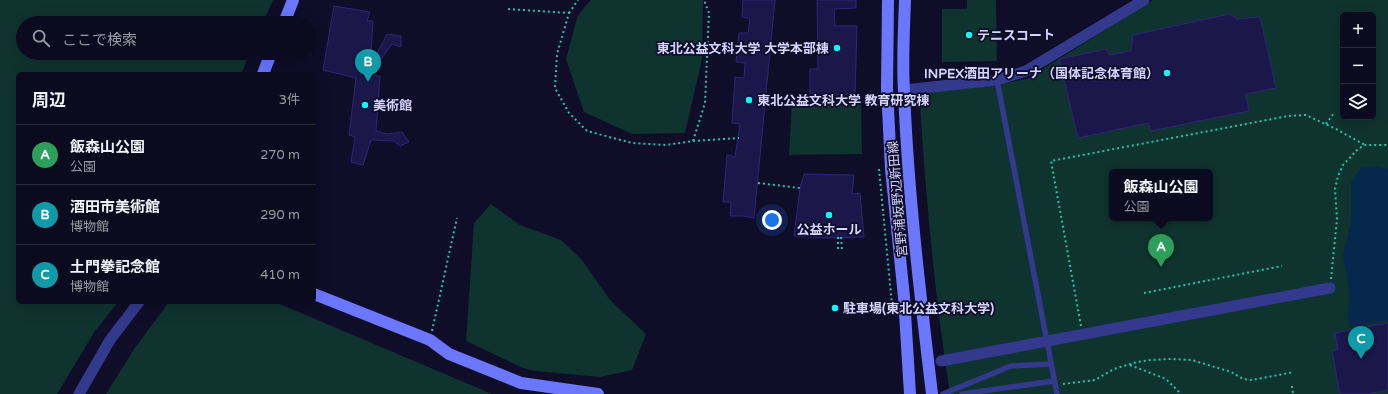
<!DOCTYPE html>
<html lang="ja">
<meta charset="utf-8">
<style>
body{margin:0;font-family:"Varela Round","Noto Sans JP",sans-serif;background:#19182b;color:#f1f3f6}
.controls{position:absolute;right:12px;top:12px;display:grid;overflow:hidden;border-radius:6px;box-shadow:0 4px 16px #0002}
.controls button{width:36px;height:36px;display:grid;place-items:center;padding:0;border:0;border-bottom:1px solid #2b2b3c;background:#0b0a1e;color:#f1f3f6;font:20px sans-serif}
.you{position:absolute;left:772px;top:220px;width:14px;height:14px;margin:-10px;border:3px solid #fff;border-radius:50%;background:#1a73e8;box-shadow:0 0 0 6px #1a73e833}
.badge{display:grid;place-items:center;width:26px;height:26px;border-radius:50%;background:#1a73e8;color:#fff;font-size:13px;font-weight:700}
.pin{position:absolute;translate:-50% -33px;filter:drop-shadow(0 1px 2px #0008)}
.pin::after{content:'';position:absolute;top:21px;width:14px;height:12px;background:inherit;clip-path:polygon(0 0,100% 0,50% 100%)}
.popup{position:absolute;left:1109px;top:169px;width:104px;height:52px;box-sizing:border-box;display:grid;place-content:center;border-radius:6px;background:#0b0a1e;filter:drop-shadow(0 1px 3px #0005);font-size:13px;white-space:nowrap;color:#9a9aa4}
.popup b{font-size:15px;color:#f1f3f6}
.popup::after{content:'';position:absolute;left:50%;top:100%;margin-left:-8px;border:8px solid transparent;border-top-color:#0b0a1e}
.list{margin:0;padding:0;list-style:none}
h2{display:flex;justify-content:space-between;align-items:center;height:52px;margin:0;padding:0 16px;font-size:17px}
h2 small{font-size:13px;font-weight:400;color:#9a9aa4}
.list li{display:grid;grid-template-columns:26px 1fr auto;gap:12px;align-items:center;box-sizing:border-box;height:60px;padding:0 16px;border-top:1px solid #2b2b3c}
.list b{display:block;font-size:15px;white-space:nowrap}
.list p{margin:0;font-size:13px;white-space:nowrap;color:#9a9aa4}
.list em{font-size:13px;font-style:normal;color:#9a9aa4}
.icon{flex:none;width:22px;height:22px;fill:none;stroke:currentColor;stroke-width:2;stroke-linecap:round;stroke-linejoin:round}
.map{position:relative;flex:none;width:1388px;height:394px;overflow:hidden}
.search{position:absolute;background:#0b0a1e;box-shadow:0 4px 16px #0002;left:16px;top:16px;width:300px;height:44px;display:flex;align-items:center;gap:10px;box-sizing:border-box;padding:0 14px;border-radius:22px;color:#9a9aa4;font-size:15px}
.panel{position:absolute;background:#0b0a1e;box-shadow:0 4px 16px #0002;left:16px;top:72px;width:300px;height:232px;border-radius:6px}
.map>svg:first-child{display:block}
</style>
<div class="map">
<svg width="1388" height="394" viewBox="0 0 1388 394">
<rect width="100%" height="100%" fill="#0f0d28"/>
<!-- green -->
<g fill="#0f332e" fill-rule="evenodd">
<path d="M 0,0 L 273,0 L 263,23 L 23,23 L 23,53 L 250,53 L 241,74 L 18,74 L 18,302 L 118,302 L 95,331 L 57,394 L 0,394 Z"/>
<path d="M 591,0 L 703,0 L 702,59 L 685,133 L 632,134 L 584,112 L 566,59 L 578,15 Z"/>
<path d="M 967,0 L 996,0 L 997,61 L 942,62 L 942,9 L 967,9 Z"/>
<path d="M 1153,0 L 1388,0 L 1388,394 L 950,394 C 935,298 926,201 920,104 L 931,92 L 989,86 L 1027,79 ZM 1343,15 L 1373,15 L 1373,117 L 1343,117 ZM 1112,172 L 1210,172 L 1210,218 L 1112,218 Z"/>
<path d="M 792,100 L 861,100 L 862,154 L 789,155 Z"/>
<path d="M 491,204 L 520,225 L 561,240 L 582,260 L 610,300 L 646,334 L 632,370 L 600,377 L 535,371 L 523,368 L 466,341 L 474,223 Z"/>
<path d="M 169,302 L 275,302 L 492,394 L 106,394 L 134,349 Z"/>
</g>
<!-- water -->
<path fill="#07284d" d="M 1378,166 L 1388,169 L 1388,320 L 1351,328 L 1348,317 L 1350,295 L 1343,255 L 1351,222 L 1351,182 L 1361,168 Z"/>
<!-- building -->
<g fill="#1c174b" stroke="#2e2679">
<path d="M 743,0 L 775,0 L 754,218 L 743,216 L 730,216 L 731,202 L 723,202 L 727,155 L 735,157 L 740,124 L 732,123 L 735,77 L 744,78 L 745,63 L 736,62 L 739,33 L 748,33 L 750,19 L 742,17 Z"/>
<path d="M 817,0 L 856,0 L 856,8 L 834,9 L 835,26 L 857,26 L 855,94 L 810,96 L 810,69 L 818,69 Z"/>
<path d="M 334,6 L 370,12 L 367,21 L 373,21 L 371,55 L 360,74 L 380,76 L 376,131 L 387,134 L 402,132 L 409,142 L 400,146 L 394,141 L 371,140 L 363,165 L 351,162 L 355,137 L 349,135 L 356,78 L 323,70 Z"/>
<path d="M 1230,14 L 1237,19 L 1260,17 L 1276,88 L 1246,94 L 1249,111 L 1151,131 L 1148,123 L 1078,138 L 1059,59 L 1106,49 L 1110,55 L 1131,51 L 1133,35 Z"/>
<path d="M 387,34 L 401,36 L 401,47 L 392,44 L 373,71 L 369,69 Z"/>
<path d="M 804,174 L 854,175 L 852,194 L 860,193 L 864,237 L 825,238 L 794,236 L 800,188 Z"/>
<path d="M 1388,323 L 1388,390 L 1367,394 L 1340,394 L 1332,351 L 1338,350 L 1335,333 Z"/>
</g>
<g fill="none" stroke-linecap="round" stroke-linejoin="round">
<!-- path -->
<g stroke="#22c5aa" stroke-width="2" stroke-dasharray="2 3" stroke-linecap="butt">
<path d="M 508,9 L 569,13 L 557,54 L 555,88 L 569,113 L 587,131 L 632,143 L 666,145 L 693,141 L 705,103 L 709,13 L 704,0"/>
<path d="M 569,13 L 578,0"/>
<path d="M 1326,124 L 1334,113"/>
<path d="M 693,141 L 739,138"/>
<path d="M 879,169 L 893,315"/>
<path d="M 758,183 L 800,188"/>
<path d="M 838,237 L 838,251"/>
<path d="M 841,237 L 842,250"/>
<path d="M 1331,279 L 1337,219 L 1335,189 L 1338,176 L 1343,165 L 1358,149 L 1365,145 L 1388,145"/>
<path d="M 1144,293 L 1282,266"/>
<path d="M 1081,326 L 1051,161 L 1288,116 L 1306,115 L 1336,129 L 1365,145"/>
<path d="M 432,331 L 457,218"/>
<path d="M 1130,365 L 1166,379 L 1181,394"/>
<path d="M 1063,384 L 1095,380 L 1114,369 L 1137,362 L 1151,360 L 1171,359 L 1192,360 L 1231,372 L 1243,379 L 1252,380 L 1294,372"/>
<path d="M 1292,386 L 1293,394"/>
</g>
<!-- lane -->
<g stroke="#33398c" stroke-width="5.5">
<path d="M 997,80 L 1057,394"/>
<path d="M 943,394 L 1011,366 L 1051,364"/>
<path d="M 962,394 L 1054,381"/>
</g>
<!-- street -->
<g stroke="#33398c" stroke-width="11">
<path d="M 904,90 L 997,80 L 1026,71 L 1144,0"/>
<path d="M 941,361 L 1330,288"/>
<path d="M 79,394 L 110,340 L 139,302"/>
</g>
<!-- secondary -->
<g stroke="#6b77ff" stroke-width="12">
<path d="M 888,0 L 887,88 L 891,169 L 904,297 L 910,394"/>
<path d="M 905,0 C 904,30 902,61 904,91 C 908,193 920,293 932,394"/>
<path d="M 284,23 L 293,0"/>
<path d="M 263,74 L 271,53"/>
<path d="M 314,294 L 430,340 L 449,354 L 521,383 L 598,394"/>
</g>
</g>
<!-- markers -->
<g fill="#00fffe" stroke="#0f0d28" stroke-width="1.5">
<circle cx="969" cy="35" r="4"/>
<circle cx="837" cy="48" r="4"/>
<circle cx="1167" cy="73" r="4"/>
<circle cx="749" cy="100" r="4"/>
<circle cx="365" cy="105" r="4"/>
<circle cx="829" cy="215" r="4"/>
<circle cx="835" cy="308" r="4"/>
</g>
<g text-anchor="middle" stroke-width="3.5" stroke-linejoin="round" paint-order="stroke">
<!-- poi labels -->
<g font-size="13" font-weight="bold" fill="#d4d4ff" stroke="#0f0d28" text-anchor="start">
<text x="977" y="40">テニスコート</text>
<text x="829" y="53" text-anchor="end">東北公益文科大学 大学本部棟</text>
<text x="1159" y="78" text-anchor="end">INPEX酒田アリーナ（国体記念体育館）</text>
<text x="757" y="105">東北公益文科大学 教育研究棟</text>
<text x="373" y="110">美術館</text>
<text x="829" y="234" text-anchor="middle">公益ホール</text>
<text x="843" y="313">駐車場(東北公益文科大学)</text>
</g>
<!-- street labels -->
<g font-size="13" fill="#d4d4ff" stroke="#0f0d28">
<text transform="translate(897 199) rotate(-95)" y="5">宮野浦坂野辺新田線</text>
</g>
</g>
</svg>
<div class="controls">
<button>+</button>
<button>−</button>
<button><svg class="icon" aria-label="layers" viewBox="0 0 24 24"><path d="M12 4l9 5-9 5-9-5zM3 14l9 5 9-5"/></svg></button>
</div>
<div class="you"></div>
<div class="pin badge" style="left:1161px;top:267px;background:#2e9e5b">A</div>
<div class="popup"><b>飯森山公園</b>公園</div>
<div class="pin badge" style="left:368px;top:82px;background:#0f9aa8">B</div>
<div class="pin badge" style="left:1361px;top:359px;background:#0f9aa8">C</div>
<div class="search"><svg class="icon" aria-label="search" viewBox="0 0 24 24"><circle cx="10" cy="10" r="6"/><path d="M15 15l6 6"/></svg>ここで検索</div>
<section class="panel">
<h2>周辺<small>3件</small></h2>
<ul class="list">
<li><span class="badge" style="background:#2e9e5b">A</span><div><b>飯森山公園</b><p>公園</p></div><em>270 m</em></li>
<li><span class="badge" style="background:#0f9aa8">B</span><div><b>酒田市美術館</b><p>博物館</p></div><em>290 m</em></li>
<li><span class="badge" style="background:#0f9aa8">C</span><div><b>土門拳記念館</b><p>博物館</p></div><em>410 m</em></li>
</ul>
</section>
</div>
